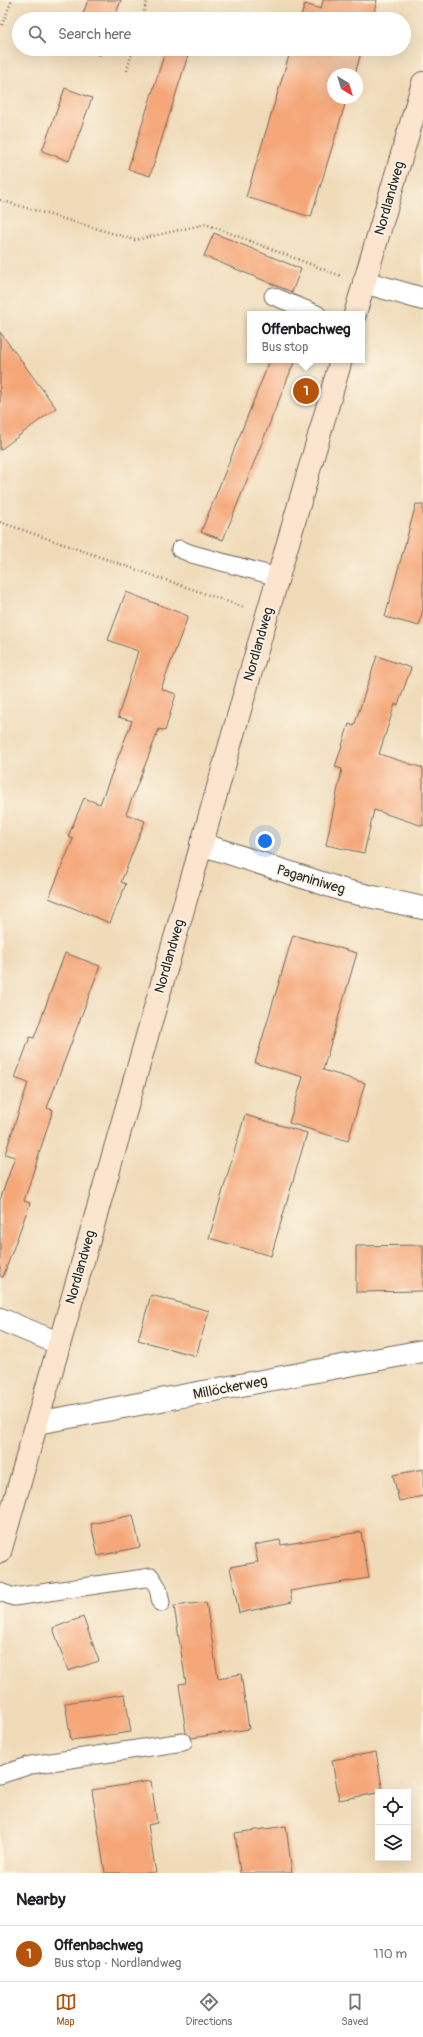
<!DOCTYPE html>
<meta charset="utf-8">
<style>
body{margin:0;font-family:Pangolin,sans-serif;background:#f6f6f6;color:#202124}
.controls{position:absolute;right:12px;bottom:12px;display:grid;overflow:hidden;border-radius:0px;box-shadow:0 4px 16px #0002}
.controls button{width:36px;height:36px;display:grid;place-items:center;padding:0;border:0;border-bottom:1px solid #e0e0e0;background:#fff;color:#202124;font:20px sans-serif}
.compass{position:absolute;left:327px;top:68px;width:36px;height:36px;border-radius:50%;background:#fff;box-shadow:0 4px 16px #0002;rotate:142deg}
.you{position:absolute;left:265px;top:841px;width:14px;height:14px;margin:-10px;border:3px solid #fff;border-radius:50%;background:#1a73e8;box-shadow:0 0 0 6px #1a73e833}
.badge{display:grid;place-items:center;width:26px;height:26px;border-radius:50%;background:#b45309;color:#fff;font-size:13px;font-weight:700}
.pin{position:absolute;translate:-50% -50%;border:2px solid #fff;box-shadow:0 1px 4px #0006}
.popup{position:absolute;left:247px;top:311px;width:118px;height:52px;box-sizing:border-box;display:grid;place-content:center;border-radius:0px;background:#fff;filter:drop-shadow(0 1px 3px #0005);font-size:13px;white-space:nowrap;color:#757577}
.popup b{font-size:15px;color:#202124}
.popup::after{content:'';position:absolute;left:50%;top:100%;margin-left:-8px;border:8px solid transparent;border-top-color:#fff}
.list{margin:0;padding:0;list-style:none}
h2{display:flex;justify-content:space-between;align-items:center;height:52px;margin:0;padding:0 16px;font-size:17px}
h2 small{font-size:13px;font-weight:400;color:#757577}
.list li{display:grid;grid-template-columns:26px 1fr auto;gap:12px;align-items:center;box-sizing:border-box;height:56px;padding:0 16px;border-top:1px solid #e0e0e0}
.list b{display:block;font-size:15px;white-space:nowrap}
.list p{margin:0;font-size:13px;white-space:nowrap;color:#757577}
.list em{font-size:13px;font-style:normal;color:#757577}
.icon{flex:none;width:22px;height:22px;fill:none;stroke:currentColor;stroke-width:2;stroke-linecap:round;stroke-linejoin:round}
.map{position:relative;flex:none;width:423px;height:1873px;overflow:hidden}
.search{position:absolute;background:#fff;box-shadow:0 4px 16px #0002;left:12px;right:12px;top:12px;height:44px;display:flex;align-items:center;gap:10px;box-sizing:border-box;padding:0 14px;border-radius:22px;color:#757577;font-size:15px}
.sheet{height:108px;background:#fff}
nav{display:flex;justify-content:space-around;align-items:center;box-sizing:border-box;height:56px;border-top:1px solid #e0e0e0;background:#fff;font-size:11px;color:#757577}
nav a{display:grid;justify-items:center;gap:2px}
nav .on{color:#b45309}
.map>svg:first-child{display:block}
</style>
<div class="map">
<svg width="423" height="1873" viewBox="0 0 423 1873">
<rect width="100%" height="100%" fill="#fcf5e5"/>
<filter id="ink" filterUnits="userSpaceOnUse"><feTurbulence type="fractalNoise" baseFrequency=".025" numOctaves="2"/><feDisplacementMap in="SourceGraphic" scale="8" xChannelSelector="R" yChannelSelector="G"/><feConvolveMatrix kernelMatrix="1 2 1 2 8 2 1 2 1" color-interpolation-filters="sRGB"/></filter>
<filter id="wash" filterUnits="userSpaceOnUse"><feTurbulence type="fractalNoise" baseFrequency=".012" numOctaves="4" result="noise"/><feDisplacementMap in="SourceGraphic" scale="16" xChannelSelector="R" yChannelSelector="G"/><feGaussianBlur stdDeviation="0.9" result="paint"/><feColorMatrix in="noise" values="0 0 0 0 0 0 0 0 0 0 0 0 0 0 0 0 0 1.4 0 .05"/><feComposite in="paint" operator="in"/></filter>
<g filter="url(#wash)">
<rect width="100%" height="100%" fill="#f0dbb9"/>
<g id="blocks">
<!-- building -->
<g fill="#f5a779">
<path d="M 88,0 L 121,0 L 114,19 L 81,19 Z"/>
<path d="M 323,0 L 377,0 L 372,19 L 300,19 L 305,4 L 321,9 Z"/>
<path d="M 84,49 L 103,49 L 100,55 Z"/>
<path d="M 166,49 L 190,49 L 150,176 L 128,169 Z"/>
<path d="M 291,49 L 362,49 L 355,74 L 333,74 L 333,98 L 347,98 L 311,217 L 246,197 Z"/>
<path d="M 65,88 L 92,98 L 69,161 L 42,151 Z"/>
<path d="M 214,233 L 301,269 L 292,292 L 204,256 Z"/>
<path d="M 0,332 L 56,408 L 0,450 Z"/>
<path d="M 270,360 L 295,360 L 223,540 L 201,532 Z"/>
<path d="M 416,504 L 423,505 L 423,609 L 419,626 L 385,617 Z"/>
<path d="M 126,592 L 188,616 L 161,689 L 176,694 L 165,731 L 159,729 L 126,814 L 145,821 L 121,882 L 126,884 L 110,923 L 49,898 L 73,839 L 68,837 L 84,798 L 100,804 L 132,721 L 118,717 L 138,651 L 108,640 Z"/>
<path d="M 377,656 L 411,668 L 398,705 L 395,704 L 379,754 L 423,768 L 423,826 L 374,810 L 364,853 L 326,845 L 342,769 L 335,767 L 349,724 L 354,726 Z"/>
<path d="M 293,935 L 357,953 L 323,1070 L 365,1083 L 348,1141 L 289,1123 L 303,1077 L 255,1063 Z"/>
<path d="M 65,953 L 100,966 L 47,1108 L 53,1110 L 24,1201 L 30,1203 L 3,1277 L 0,1276 L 0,1200 L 15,1157 L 5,1154 L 28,1083 L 15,1078 L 30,1037 L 34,1038 Z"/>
<path d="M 245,1115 L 307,1133 L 271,1256 L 209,1238 Z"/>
<path d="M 423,1245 L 423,1291 L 356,1292 L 356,1246 Z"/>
<path d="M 151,1295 L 209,1311 L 196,1356 L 138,1340 Z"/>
<path d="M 423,1469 L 423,1496 L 399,1501 L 393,1475 Z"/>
<path d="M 133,1515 L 140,1547 L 98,1556 L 91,1524 Z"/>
<path d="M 361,1532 L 369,1578 L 290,1591 L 292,1602 L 239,1613 L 230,1567 L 258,1562 L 254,1545 L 280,1540 L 281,1545 Z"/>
<path d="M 206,1602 L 218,1678 L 241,1674 L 249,1729 L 192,1738 L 186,1733 L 179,1684 L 186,1683 L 174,1606 Z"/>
<path d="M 83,1617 L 99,1661 L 68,1671 L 53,1628 Z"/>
<path d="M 125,1694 L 131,1732 L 71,1740 L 65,1703 Z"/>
<path d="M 376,1752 L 383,1792 L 339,1800 L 332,1760 Z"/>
<path d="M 151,1781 L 157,1823 L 148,1825 L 156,1873 L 105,1873 L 92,1790 Z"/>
<path d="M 286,1826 L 292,1873 L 240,1873 L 235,1833 Z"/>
</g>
</g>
</g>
<g filter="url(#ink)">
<use href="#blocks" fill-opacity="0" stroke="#70695d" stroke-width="1"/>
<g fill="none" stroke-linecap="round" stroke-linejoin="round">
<!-- lane casing -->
<g stroke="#70695d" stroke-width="19">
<g id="lane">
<path d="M 273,296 L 317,314"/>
<path d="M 180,549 L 192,554 L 278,577"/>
<path d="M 0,1592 L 14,1597 L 151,1577 L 158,1588 L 161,1603"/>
<path d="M 0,1775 L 31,1765 L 183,1742"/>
</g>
</g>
<!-- street casing -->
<g stroke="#70695d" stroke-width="24">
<g id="street">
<path d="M 364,282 L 423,299"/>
<path d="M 201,844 L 346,891 L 423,908"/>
<path d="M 0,1319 L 58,1343"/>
<path d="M 37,1423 L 423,1351"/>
</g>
</g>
<!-- secondary casing -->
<g stroke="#70695d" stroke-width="24">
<g id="secondary">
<path d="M 355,314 L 423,83"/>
<path d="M 0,1552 L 267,615 L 341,360"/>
</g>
</g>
<!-- path -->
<g stroke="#70695d" stroke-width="2.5" stroke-dasharray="1 3" stroke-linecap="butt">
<path d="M 142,19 L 147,0"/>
<path d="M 2,25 L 12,0"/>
<path d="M 127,71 L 133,49"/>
<path d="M 0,200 L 135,240 L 206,224 L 341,276"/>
<path d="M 0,522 L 243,607"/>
</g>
<!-- lane -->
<use href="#lane" stroke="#fff" stroke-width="17"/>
<!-- street -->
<use href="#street" stroke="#fff" stroke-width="22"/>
<!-- secondary -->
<use href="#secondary" stroke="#fbe5cf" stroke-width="22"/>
</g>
</g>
<g text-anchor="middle" stroke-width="3" stroke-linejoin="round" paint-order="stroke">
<!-- street labels -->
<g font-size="14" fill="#2b2b2b" stroke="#fcf5e5">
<text transform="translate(389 198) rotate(-74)" y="5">Nordlandweg</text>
<text transform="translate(258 644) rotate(-74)" y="5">Nordlandweg</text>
<text transform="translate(311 879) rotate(17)" y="5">Paganiniweg</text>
<text transform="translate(169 956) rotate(-74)" y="5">Nordlandweg</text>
<text transform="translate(80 1267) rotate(-74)" y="5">Nordlandweg</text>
<text transform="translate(230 1387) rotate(-11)" y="5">Millöckerweg</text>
</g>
</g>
</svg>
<div class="controls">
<button><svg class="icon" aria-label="locate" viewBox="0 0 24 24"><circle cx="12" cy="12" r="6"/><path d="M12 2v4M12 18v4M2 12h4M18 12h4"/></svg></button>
<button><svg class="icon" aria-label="layers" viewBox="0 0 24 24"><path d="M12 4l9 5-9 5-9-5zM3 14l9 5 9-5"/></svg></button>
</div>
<svg class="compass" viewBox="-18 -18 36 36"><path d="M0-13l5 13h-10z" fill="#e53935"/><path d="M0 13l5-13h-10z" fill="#757577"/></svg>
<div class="you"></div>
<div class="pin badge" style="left:306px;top:391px">1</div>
<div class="popup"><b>Offenbachweg</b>Bus stop</div>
<div class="search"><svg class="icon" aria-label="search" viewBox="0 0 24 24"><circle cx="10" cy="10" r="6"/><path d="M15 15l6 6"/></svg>Search here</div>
</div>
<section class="sheet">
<h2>Nearby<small></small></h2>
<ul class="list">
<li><span class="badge">1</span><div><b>Offenbachweg</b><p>Bus stop · Nordlandweg</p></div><em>110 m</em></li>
</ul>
</section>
<nav>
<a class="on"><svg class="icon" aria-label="map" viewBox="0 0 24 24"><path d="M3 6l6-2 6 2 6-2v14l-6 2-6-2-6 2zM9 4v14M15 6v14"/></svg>Map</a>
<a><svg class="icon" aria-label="directions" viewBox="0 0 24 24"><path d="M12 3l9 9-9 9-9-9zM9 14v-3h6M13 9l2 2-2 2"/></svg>Directions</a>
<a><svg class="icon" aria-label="saved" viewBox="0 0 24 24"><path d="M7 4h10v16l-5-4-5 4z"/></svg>Saved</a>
</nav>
